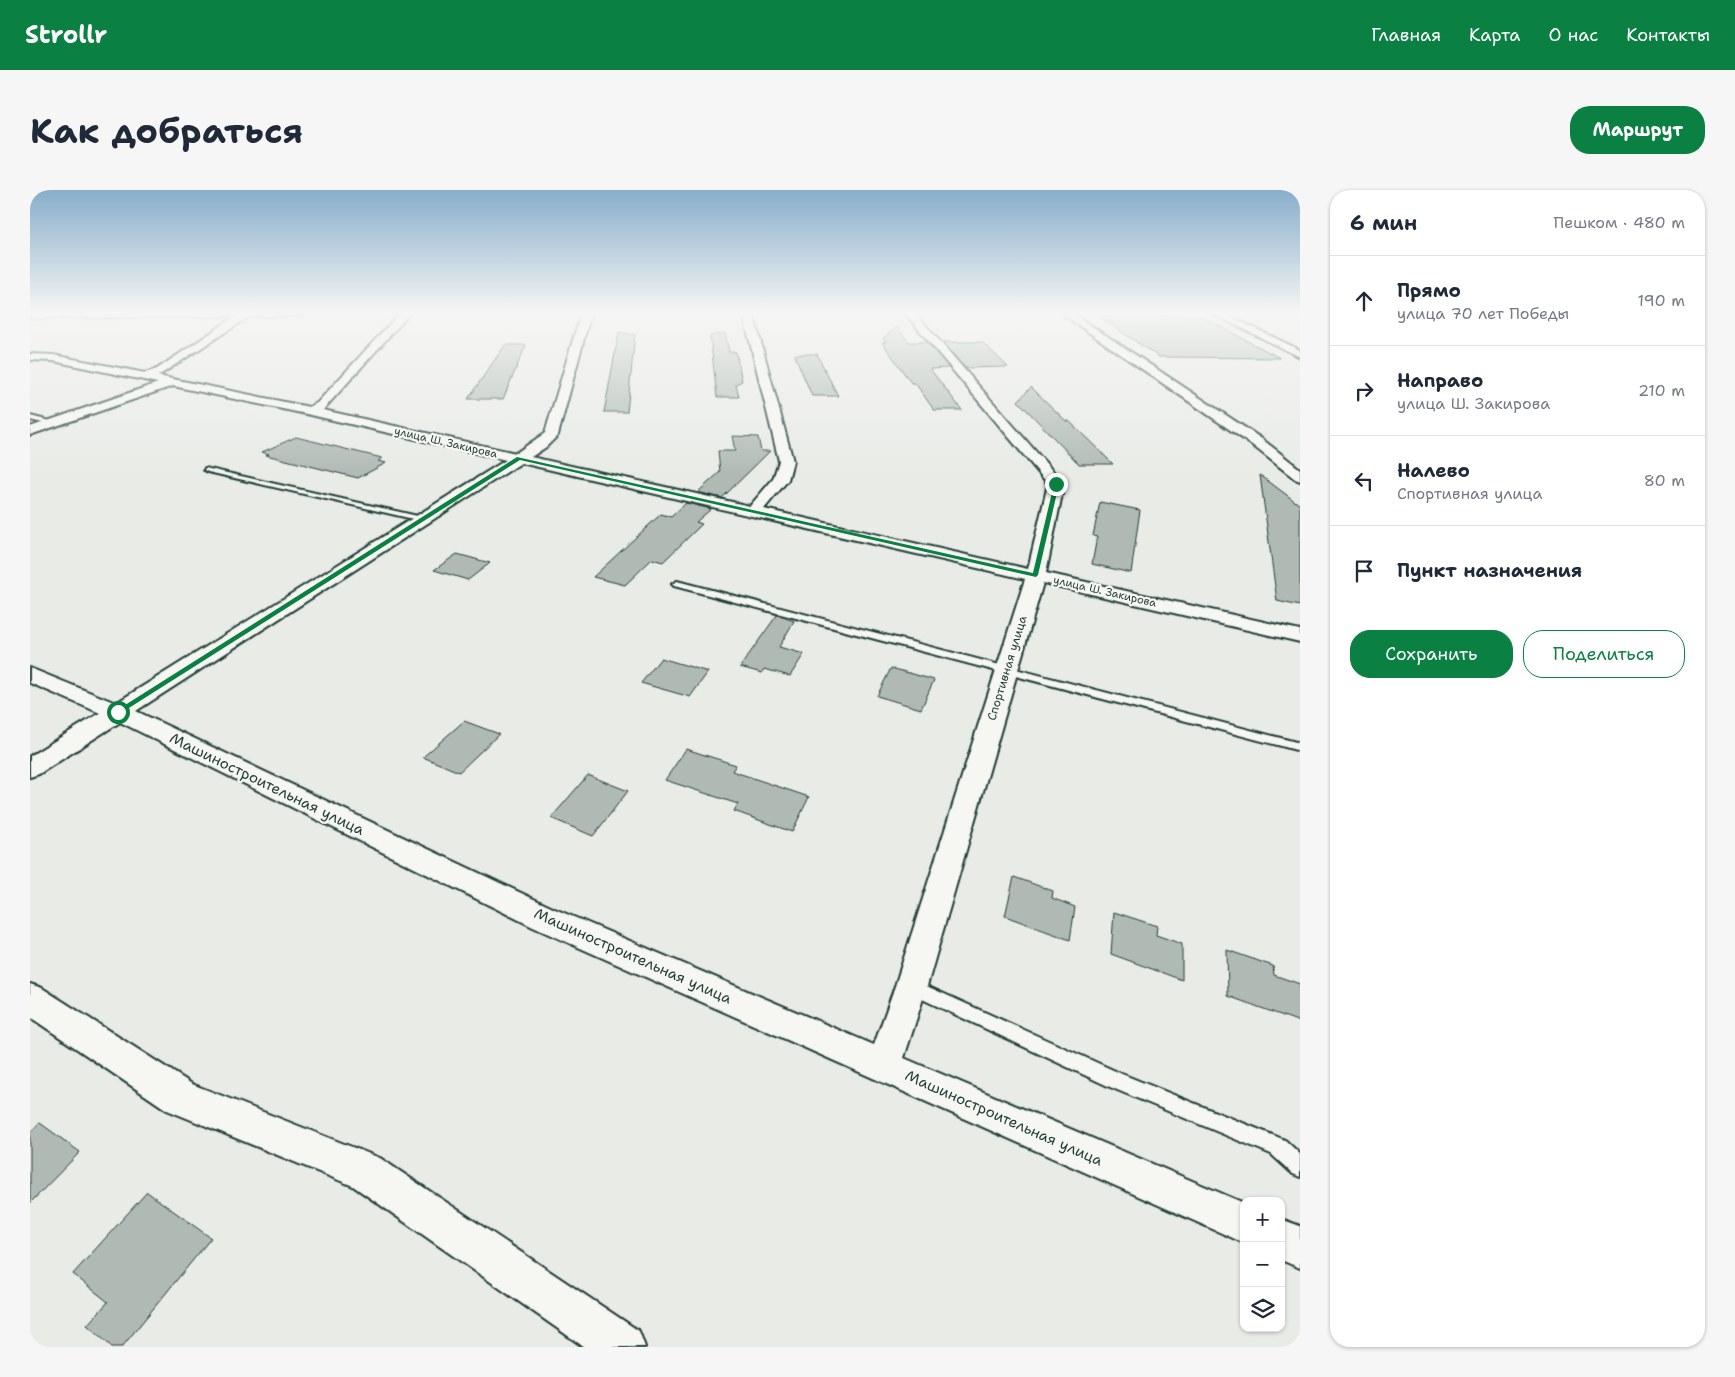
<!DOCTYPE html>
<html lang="ru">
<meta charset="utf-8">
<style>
body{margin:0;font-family:"Shantell Sans",sans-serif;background:#f6f6f7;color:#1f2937}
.controls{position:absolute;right:15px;bottom:15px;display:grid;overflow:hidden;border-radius:10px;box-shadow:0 1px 4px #0004}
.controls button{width:45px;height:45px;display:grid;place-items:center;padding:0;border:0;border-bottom:1px solid #e0e1e3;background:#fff;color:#1f2937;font:25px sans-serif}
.stop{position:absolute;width:15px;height:15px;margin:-11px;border:4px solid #0b8043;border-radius:50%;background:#fff}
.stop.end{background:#0b8043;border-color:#fff;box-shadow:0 1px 5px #0008}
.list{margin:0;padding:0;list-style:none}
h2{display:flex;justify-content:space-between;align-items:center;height:65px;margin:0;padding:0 20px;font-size:21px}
h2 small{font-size:16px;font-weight:400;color:#747a83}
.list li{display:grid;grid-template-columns:32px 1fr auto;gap:15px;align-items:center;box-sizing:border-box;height:90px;padding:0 20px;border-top:1px solid #e0e1e3}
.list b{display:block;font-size:19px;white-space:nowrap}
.list p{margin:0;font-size:16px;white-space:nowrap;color:#747a83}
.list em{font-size:16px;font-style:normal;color:#747a83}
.actions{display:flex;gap:10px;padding:15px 20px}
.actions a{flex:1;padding:11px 0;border:1px solid #0b8043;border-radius:20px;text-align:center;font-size:18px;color:#0b8043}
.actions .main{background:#0b8043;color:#fff}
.icon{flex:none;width:28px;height:28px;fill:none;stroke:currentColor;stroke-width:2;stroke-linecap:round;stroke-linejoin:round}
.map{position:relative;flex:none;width:1270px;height:1157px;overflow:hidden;border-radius:20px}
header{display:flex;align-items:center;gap:30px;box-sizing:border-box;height:70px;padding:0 25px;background:#0b8043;color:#fff}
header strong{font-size:24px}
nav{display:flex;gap:28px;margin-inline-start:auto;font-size:18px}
.intro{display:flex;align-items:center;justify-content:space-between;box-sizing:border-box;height:120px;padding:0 30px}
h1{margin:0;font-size:35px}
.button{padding:12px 22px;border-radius:20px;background:#0b8043;color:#fff;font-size:18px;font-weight:700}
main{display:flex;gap:30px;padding:0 30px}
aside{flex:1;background:#fff;border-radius:20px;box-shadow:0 1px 4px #0004}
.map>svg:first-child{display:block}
</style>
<header>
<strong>Strollr</strong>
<nav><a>Главная</a><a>Карта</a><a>О нас</a><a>Контакты</a></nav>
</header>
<div class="intro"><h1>Как добраться</h1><a class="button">Маршрут</a></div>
<main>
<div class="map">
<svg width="1270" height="1157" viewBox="0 0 1270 1157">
<rect width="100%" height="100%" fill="#e9ebe7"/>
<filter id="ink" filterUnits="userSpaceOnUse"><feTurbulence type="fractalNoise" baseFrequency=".02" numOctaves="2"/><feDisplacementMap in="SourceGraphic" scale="10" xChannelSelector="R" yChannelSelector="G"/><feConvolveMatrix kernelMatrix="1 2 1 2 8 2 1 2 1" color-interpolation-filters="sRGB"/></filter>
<g filter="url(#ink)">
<!-- building -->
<g fill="#b0bab5" stroke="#1f3d34">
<path d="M 1068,126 L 1170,126 L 1250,168 L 1129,167 Z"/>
<path d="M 867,137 L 879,152 L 897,152 L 919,178 L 900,179 L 932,220 L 904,220 L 885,193 L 881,193 L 852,152 L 856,152 L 853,148 Z"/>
<path d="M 589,142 L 605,145 L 597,222 L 574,222 Z"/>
<path d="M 695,143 L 699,162 L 706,162 L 712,191 L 706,194 L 709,207 L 687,207 L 680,146 Z"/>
<path d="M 913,152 L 952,152 L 978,177 L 935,178 Z"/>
<path d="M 475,155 L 496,155 L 473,209 L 438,209 Z"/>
<path d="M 766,164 L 787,164 L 808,206 L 782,206 L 765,166 Z"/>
<path d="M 1001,197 L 1036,231 L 1039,231 L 1083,274 L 1049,274 L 988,211 Z"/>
<path d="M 702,246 L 728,247 L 731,261 L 740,261 L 692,308 L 668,302 L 690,282 L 688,261 L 705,261 Z"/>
<path d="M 266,247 L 352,268 L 348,271 L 356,273 L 328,288 L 236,265 L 239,264 L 232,262 Z"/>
<path d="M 1230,285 L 1270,315 L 1270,416 L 1247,411 Z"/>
<path d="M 1070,312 L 1110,320 L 1101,383 L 1062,374 L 1067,347 L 1063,346 Z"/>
<path d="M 656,313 L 681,319 L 666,332 L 672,334 L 633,372 L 622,369 L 595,395 L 563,387 L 631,324 L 641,327 Z"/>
<path d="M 427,364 L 460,373 L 438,390 L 404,380 Z"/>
<path d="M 747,425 L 764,431 L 749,457 L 774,464 L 760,486 L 734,479 L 732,483 L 710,477 Z"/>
<path d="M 631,468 L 678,482 L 660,507 L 611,493 Z"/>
<path d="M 861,478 L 904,490 L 891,519 L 847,506 Z"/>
<path d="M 434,531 L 469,544 L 429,582 L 393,567 Z"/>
<path d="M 656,559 L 706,575 L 702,581 L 779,607 L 762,642 L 704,621 L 708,614 L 635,590 Z"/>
<path d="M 558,585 L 598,601 L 563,646 L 521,628 Z"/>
<path d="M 984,687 L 1023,701 L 1022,708 L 1045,717 L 1040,750 L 975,726 Z"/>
<path d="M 1084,722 L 1127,736 L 1126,745 L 1152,754 L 1152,790 L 1081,764 Z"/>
<path d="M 1197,760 L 1243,776 L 1244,785 L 1270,794 L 1270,832 L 1198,806 Z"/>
<path d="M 10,933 L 50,962 L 0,1013 L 0,942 Z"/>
<path d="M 117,1002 L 181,1048 L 92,1157 L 82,1157 L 57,1135 L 78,1112 L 43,1084 Z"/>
</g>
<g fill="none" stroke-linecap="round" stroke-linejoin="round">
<!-- service casing -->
<g stroke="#1f3d34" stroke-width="4">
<g id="service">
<path d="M 0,226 L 24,232 L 25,233 L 22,235 L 0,230 Z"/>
<path d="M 175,278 L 392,327 L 396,329 L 392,331 L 178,282 L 174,280 Z"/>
<path d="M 647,391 L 1270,553 L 1270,561 L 644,396 L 642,394 Z"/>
<path d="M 881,789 L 1092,884 L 1255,950 L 1270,964 L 1270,987 L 1263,984 L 1241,964 L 1080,897 L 875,801 L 873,796 L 875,791 Z"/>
</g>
</g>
<!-- minor casing -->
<g stroke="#1f3d34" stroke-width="4">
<g id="minor">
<path d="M 0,123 L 275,123 L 270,126 L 220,126 L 128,186 L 279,217 L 287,213 L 370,123 L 380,123 L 293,220 L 486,263 L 515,243 L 551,123 L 561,123 L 528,245 L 516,257 L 501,267 L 720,316 L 743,289 L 749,271 L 713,123 L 723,123 L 763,271 L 758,290 L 734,319 L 998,379 L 1018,294 L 875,123 L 885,123 L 1034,294 L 1016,383 L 1270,440 L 1270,452 L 1013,393 L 897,796 L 874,868 L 1214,1013 L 1214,1053 L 503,737 L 90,532 L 9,584 L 0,587 L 0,566 L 70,523 L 0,493 L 0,478 L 86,513 L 476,270 L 281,225 L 143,196 L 0,245 L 0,237 L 128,193 L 23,171 L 0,170 L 0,164 L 23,165 L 115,183 L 127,179 L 206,126 L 0,128 ZM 491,273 L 995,389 L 865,796 L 844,855 L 525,719 L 106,521 Z"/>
<path d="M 1031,123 L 1042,123 L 1232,249 L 1270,279 L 1270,291 L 1265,289 L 1222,255 Z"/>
<path d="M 1181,123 L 1193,123 L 1270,160 L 1270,167 Z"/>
<path d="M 0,794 L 12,798 L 162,894 L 350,968 L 609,1141 L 615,1157 L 554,1157 L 323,996 L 137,920 L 0,827 Z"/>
<path d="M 1251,1029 L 1270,1036 L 1270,1078 L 1251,1070 Z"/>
</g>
</g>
<!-- service -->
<use href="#service" fill="#f6f6f2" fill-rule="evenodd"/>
<!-- minor -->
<use href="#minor" fill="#f6f6f2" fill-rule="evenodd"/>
</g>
</g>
<!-- sky -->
<linearGradient id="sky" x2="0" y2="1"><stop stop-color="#88aecb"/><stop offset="0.43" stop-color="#f5f6f4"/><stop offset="1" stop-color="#f5f6f4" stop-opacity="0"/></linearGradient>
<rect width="1270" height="285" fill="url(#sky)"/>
<!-- route -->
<path fill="#0b8043" d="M 487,267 L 1003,383 L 1024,294 L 1029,294 L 1008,385 L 1006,387 L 490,270 L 91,523 L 84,522 Z"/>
<g text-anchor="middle" stroke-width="4.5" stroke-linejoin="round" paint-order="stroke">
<!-- far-street labels -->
<g font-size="11" fill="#1f3d34" stroke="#f6f6f2">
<text transform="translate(416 252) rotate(13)" y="4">улица Ш. Закирова</text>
<text transform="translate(1075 401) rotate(13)" y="4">улица Ш. Закирова</text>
</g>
<!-- street labels -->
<g font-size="12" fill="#1f3d34" stroke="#f6f6f2">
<text transform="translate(977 478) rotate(-73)" y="4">Спортивная улица</text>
</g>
<!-- near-street labels -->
<g font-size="15" fill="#1f3d34" stroke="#f6f6f2">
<text transform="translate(237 594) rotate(26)" y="5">Машиностроительная улица</text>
<text transform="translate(603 766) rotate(24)" y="5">Машиностроительная улица</text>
<text transform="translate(974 928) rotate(24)" y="5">Машиностроительная улица</text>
</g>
</g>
</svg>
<div class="controls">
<button>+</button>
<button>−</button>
<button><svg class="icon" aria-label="layers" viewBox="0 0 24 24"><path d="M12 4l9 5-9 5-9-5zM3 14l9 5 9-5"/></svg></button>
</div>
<div class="stop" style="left:88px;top:522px"></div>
<div class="stop end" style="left:1026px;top:294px"></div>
</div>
<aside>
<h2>6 мин<small>Пешком · 480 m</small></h2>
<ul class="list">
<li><svg class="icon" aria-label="ahead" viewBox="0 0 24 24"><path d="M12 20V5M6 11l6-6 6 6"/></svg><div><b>Прямо</b><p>улица 70 лет Победы</p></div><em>190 m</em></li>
<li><svg class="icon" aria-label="right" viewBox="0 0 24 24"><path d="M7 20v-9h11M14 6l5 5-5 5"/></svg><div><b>Направо</b><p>улица Ш. Закирова</p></div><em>210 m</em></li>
<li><svg class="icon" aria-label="left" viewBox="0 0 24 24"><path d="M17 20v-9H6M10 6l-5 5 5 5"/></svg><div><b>Налево</b><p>Спортивная улица</p></div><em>80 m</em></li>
<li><svg class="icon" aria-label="arrive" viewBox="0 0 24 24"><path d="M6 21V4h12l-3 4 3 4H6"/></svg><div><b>Пункт назначения</b></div></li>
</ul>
<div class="actions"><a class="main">Сохранить</a><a>Поделиться</a></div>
</aside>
</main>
